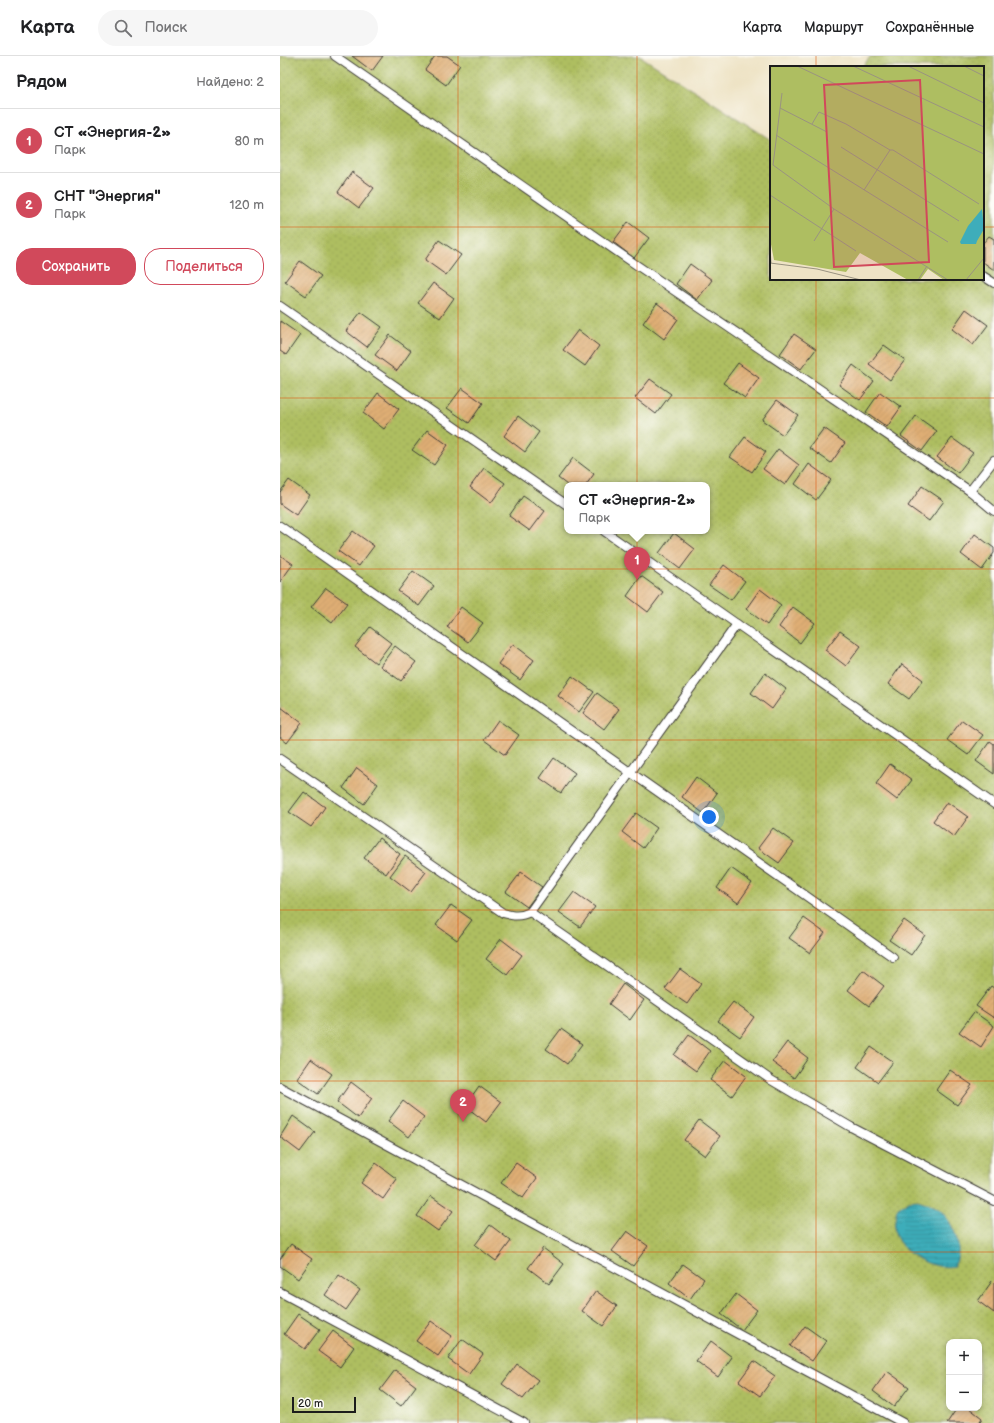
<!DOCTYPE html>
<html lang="ru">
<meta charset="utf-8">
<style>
body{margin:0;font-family:"Balsamiq Sans",sans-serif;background:#f6f6f6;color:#202124}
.controls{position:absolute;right:12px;bottom:12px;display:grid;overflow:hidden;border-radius:8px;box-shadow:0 2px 6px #0003}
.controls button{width:36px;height:36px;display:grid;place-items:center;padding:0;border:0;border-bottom:1px solid #e0e0e0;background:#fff;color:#202124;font:20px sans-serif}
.scale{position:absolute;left:12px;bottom:10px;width:64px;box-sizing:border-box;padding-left:4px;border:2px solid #1c1c1c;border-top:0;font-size:11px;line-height:14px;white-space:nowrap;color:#1c1c1c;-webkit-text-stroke:3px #fdfcf7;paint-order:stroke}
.you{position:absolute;left:429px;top:761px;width:14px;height:14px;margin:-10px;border:3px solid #fff;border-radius:50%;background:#1a73e8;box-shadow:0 0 0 6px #1a73e833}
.badge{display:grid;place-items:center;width:26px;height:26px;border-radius:50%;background:#d1495b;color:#fff;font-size:13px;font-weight:700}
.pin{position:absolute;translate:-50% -33px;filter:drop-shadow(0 1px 2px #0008)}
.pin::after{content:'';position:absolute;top:21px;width:14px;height:12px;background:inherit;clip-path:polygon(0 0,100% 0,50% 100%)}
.popup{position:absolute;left:284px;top:426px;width:146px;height:52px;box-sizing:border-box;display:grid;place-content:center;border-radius:8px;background:#fff;filter:drop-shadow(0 1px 3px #0005);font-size:13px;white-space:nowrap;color:#757577}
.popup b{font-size:15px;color:#202124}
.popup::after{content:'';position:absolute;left:50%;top:100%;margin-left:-8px;border:8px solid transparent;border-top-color:#fff}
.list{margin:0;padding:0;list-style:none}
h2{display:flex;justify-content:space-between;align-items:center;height:52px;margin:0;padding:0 16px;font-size:17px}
h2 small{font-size:13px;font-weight:400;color:#757577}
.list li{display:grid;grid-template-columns:26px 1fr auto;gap:12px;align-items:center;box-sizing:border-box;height:64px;padding:0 16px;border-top:1px solid #e0e0e0}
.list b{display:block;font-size:15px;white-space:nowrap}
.list p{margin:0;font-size:13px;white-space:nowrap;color:#757577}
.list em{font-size:13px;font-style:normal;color:#757577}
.actions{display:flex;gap:8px;padding:12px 16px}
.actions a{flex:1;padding:9px 0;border:1px solid #d1495b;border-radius:16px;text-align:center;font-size:14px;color:#d1495b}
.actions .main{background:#d1495b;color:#fff}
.icon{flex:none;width:22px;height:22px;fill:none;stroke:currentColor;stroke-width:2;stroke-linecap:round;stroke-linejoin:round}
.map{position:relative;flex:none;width:714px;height:1367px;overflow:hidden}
header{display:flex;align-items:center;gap:24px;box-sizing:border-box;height:56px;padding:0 20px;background:#fff;border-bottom:1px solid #e0e0e0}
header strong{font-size:19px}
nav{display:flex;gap:22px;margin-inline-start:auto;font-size:14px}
.search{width:280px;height:36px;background:#f6f6f6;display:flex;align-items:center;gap:10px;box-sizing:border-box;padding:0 14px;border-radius:22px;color:#757577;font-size:15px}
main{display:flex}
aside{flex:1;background:#fff}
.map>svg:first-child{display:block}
</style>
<header>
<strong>Карта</strong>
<div class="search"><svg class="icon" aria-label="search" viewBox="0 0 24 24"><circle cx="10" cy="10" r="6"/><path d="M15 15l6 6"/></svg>Поиск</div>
<nav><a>Карта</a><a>Маршрут</a><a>Сохранённые</a></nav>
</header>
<main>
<aside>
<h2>Рядом<small>Найдено: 2</small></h2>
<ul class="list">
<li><span class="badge">1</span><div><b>СТ «Энергия-2»</b><p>Парк</p></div><em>80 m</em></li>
<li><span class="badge">2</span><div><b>СНТ &quot;Энергия&quot;</b><p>Парк</p></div><em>120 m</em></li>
</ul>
<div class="actions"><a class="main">Сохранить</a><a>Поделиться</a></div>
</aside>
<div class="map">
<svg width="714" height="1367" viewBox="0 0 714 1367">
<defs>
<pattern id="grass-dots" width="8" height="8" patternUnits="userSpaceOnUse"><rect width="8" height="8" fill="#aebe61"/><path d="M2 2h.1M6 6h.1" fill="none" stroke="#95a354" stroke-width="1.8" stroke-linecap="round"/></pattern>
<pattern id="water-rules" width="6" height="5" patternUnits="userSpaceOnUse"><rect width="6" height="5" fill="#3eadba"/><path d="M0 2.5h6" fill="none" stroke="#338c96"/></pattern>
<pattern id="building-hatch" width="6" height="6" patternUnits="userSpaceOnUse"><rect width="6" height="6" fill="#dfae75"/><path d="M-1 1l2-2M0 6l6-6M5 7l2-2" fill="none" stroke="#bf9565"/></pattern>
</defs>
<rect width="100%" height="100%" fill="#fdfcf7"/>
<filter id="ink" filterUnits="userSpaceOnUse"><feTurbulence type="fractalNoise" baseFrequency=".025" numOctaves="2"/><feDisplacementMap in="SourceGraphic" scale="8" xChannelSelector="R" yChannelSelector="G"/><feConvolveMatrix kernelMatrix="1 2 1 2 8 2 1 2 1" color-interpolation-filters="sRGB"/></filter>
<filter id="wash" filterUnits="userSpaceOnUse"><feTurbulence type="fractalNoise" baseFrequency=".012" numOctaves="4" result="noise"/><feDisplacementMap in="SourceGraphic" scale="16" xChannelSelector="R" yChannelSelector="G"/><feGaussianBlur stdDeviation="0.9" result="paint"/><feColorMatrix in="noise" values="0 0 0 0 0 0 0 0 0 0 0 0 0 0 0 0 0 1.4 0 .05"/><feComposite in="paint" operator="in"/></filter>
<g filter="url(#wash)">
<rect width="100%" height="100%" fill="#eee3c5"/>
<!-- grass -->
<path fill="url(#grass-dots)" stroke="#656d3e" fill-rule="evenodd" d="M 0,0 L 360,0 L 491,84 L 491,223 L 703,223 L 703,11 L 582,11 L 591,0 L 714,0 L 714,1367 L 0,1367 ZM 287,429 L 427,429 L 427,475 L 287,475 ZM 669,1286 L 699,1286 L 699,1352 L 669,1352 Z"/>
<!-- water -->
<path fill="url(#water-rules)" stroke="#2d646b" d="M 638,1144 C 646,1147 658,1150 663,1157 C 675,1171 684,1194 674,1210 C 655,1214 628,1201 618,1184 C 612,1175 615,1163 617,1153 L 628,1145 Z"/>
<g id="blocks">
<!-- building -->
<g fill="url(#building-hatch)">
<path d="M 72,0 L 103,0 L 92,15 Z"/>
<path d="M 155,0 L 167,0 L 180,9 L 166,29 L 145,14 Z"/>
<path d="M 72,116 L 94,132 L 79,152 L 58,136 Z"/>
<path d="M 348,166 L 369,182 L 354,202 L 333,186 Z"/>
<path d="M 709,180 L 714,183 L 714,214 L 703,206 L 703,187 Z"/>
<path d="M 159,184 L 181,199 L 166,219 L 145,204 Z"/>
<path d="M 20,205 L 41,220 L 26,240 L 5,225 Z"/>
<path d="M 410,208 L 432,224 L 417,244 L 396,228 Z"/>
<path d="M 153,227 L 174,242 L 160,262 L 138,247 Z"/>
<path d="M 377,247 L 398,263 L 384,283 L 363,267 Z"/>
<path d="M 686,253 L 708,269 L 693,289 L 672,273 Z"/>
<path d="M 81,256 L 102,271 L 87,291 L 66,275 Z"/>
<path d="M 0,265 L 20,279 L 6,299 L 0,295 Z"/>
<path d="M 298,274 L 319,290 L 305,310 L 283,294 Z"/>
<path d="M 514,278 L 536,293 L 521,313 L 500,298 Z"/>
<path d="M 110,279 L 131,295 L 117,315 L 95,299 Z"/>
<path d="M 604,289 L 625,304 L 610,324 L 589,308 Z"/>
<path d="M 458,307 L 479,322 L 465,342 L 443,327 Z"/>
<path d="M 573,309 L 594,325 L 580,344 L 559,329 Z"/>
<path d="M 370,323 L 391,338 L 376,358 L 355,342 Z"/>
<path d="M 182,332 L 203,347 L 189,367 L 167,352 Z"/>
<path d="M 600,336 L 621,351 L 607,371 L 586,356 Z"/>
<path d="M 98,337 L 119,353 L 104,373 L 83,357 Z"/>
<path d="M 497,344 L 518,359 L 503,379 L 482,364 Z"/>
<path d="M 238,360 L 259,376 L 245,396 L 224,380 Z"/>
<path d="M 636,360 L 657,375 L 642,395 L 621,380 Z"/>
<path d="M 544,372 L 565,387 L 551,407 L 529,392 Z"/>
<path d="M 147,374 L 168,389 L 154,409 L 132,394 Z"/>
<path d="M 465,381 L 486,396 L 472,416 L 450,401 Z"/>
<path d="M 672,382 L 693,397 L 678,417 L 657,401 Z"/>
<path d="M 498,393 L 519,409 L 505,429 L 483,413 Z"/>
<path d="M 293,402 L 314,418 L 306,429 L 287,429 L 278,422 Z"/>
<path d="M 529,408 L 551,424 L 536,444 L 515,428 Z"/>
<path d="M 204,412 L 225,427 L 211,447 L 190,431 Z"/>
<path d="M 9,424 L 30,439 L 16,459 L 0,448 L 0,436 Z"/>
<path d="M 642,430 L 664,445 L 649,465 L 628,450 Z"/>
<path d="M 243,440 L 265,455 L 250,475 L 229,460 Z"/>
<path d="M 73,475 L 94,490 L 79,510 L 58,495 Z"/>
<path d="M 394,477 L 415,493 L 400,513 L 379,497 Z"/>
<path d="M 695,478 L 714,492 L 714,497 L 702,514 L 681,498 Z"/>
<path d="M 0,499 L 13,508 L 0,526 Z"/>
<path d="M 444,509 L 465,525 L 451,544 L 429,529 Z"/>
<path d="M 133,515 L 154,530 L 139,550 L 118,535 Z"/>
<path d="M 361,520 L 383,536 L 368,556 L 347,540 Z"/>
<path d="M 46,532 L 67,547 L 52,567 L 31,551 Z"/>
<path d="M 480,533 L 501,549 L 487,569 L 466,553 Z"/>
<path d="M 181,551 L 203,567 L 188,586 L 167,571 Z"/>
<path d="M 513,551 L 535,567 L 520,587 L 499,571 Z"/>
<path d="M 90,571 L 111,587 L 96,607 L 75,591 Z"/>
<path d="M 560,575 L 581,590 L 566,610 L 545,594 Z"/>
<path d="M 233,588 L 254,604 L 240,624 L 218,608 Z"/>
<path d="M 115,590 L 136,606 L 121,625 L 100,610 Z"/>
<path d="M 622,608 L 643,624 L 629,643 L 608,628 Z"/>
<path d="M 485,617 L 506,633 L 492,653 L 471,637 Z"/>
<path d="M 292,620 L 314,636 L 299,656 L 278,640 Z"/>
<path d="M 317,637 L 339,653 L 324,673 L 303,657 Z"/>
<path d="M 1,651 L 22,667 L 7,687 L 0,681 Z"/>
<path d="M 218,664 L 239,679 L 225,699 L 204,684 Z"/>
<path d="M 682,664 L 703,679 L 688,699 L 667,684 Z"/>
<path d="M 710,685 L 714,688 L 714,718 L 696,705 Z"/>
<path d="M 274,702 L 295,717 L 281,737 L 260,722 Z"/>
<path d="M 610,708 L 632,724 L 617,744 L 596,728 Z"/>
<path d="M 77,712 L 98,728 L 84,748 L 63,732 Z"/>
<path d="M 416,721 L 437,737 L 423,757 L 402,741 Z"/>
<path d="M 24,736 L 45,751 L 31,771 L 9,756 Z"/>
<path d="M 667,746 L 688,761 L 674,781 L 653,765 Z"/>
<path d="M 356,757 L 377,772 L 363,792 L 342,776 Z"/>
<path d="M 493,772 L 514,787 L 499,807 L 478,792 Z"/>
<path d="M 99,782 L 120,798 L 106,818 L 84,802 Z"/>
<path d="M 125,800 L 146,816 L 131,836 L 110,820 Z"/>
<path d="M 451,812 L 472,827 L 458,847 L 437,832 Z"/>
<path d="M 241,816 L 262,831 L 247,851 L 226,836 Z"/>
<path d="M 294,836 L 315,851 L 300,871 L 279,856 Z"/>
<path d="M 171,849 L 192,864 L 177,884 L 156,869 Z"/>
<path d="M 524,862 L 545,877 L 530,897 L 509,882 Z"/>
<path d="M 624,864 L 645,879 L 631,899 L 609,884 Z"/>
<path d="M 221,883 L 242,899 L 227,919 L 206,903 Z"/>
<path d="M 400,913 L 421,928 L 407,948 L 385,933 Z"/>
<path d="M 583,914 L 604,930 L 589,950 L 568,934 Z"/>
<path d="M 343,928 L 364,944 L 350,964 L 329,948 Z"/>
<path d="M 711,930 L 714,932 L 714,962 L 696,950 Z"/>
<path d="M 453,946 L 474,961 L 460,981 L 438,965 Z"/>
<path d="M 694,956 L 714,970 L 701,991 L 679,976 Z"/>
<path d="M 281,973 L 302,988 L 287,1008 L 266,993 Z"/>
<path d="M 409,979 L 430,995 L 416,1015 L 394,999 Z"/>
<path d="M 507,986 L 528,1002 L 514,1022 L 492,1006 Z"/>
<path d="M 591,991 L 613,1006 L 598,1026 L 577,1011 Z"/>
<path d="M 31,1003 L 52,1018 L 38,1038 L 17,1023 Z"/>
<path d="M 445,1004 L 466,1020 L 452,1040 L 430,1024 Z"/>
<path d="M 670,1014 L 692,1029 L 677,1049 L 656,1034 Z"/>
<path d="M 71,1026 L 92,1042 L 78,1062 L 57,1046 Z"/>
<path d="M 199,1030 L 221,1046 L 206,1066 L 185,1050 Z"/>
<path d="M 123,1045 L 144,1061 L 129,1081 L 108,1065 Z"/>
<path d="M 13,1060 L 35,1076 L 20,1096 L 0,1081 Z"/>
<path d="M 419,1064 L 440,1080 L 425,1100 L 404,1084 Z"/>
<path d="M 96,1107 L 117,1123 L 103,1143 L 81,1127 Z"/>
<path d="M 236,1107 L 257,1122 L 243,1142 L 221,1127 Z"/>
<path d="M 151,1140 L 173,1155 L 158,1175 L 137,1160 Z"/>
<path d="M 210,1169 L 231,1185 L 216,1205 L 195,1189 Z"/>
<path d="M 347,1175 L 368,1190 L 353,1210 L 332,1195 Z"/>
<path d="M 11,1188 L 32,1203 L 18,1223 L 0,1210 L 0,1203 Z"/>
<path d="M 263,1192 L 284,1208 L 269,1228 L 248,1212 Z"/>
<path d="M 403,1208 L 424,1223 L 410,1243 L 389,1227 Z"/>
<path d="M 59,1219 L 80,1234 L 66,1254 L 45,1239 Z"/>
<path d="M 712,1225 L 714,1226 L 714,1257 L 698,1245 Z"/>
<path d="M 316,1235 L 337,1250 L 323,1270 L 302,1255 Z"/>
<path d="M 456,1238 L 477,1254 L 462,1274 L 441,1258 Z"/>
<path d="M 18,1258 L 40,1273 L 25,1293 L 4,1278 Z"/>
<path d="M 151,1265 L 172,1280 L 158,1300 L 136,1285 Z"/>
<path d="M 525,1270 L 546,1285 L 532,1305 L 510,1290 Z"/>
<path d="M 53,1275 L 74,1291 L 60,1311 L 38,1295 Z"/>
<path d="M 182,1283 L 203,1298 L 189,1318 L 168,1303 Z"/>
<path d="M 431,1285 L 452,1301 L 438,1321 L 416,1305 Z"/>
<path d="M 474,1305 L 495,1320 L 480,1340 L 459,1325 Z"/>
<path d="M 237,1308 L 258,1324 L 243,1343 L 222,1328 Z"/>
<path d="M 115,1314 L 136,1330 L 121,1350 L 100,1334 Z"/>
<path d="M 607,1315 L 629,1331 L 614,1351 L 593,1335 Z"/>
<path d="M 677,1352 L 689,1352 L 702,1362 L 699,1367 L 667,1367 Z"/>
</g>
</g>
</g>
<g filter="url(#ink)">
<use href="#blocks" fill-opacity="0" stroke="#3c3a35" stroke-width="1"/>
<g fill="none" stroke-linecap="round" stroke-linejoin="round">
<!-- service casing -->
<g stroke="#3c3a35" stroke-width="10">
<g id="service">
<path d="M 55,0 L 355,208 L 690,435 L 714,455"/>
<path d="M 703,220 L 714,227"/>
<path d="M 0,250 L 287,449"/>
<path d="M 690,435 L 714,404"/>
<path d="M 0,470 L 613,901"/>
<path d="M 324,475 L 714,748"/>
<path d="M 0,703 L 223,857 C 233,860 240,861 250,856 L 457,568"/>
<path d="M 250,856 L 491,1024 L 571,1071 L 714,1145"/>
<path d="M 0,1031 L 623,1367"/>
<path d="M 0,1236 L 244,1367"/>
</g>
</g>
<!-- service -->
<use href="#service" stroke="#fff" stroke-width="8"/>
</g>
</g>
<!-- grid -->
<path fill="none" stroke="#de560d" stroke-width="1" stroke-opacity="0.55" d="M 178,0 L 178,1367M 357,0 L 357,1367M 536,0 L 536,11M 0,171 L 491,171M 703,171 L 714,171M 536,223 L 536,1367M 0,342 L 714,342M 0,513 L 714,513M 0,684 L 714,684M 0,854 L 714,854M 0,1025 L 714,1025M 0,1196 L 714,1196"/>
<!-- overview -->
<g transform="translate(490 10)">
<rect width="214" height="214" fill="#eee3c5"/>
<path d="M 0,0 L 214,0 L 214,214 L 174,214 L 158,203 L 150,214 L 138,214 L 90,187 L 76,206 L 4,194 L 0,173 Z" fill="#aebe61"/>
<path d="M 212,143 L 214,163 L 207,175 L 206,178 L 191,178 L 190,176 L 198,160 Z" fill="#3eadba"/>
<path fill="none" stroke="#9a9381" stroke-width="1" d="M 27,0 L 214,88M 83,0 L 214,61M 138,0 L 214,37M 194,0 L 214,10M 12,27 L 3,99 L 64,143 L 178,214M 10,42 L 57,66M 42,58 L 49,46 L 76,58 L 120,84 L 123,84 L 209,138M 6,69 L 178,176M 71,81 L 189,155M 94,124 L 120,84M 0,129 L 86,185M 44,175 L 64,143M 0,182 L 1,197M 0,197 L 47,203 L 91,214M 148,214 L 157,200M 196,214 L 214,192"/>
<path fill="#d1495b" fill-opacity="0.15" stroke="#d1495b" stroke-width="2" d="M 150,14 L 159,196 L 64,201 L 54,19 Z"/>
<rect width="214" height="214" fill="none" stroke="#1c1c1c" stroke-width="2"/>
</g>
</svg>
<div class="controls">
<button>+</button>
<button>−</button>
</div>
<div class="scale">20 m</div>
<div class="you"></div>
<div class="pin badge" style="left:357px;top:524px">1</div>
<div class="popup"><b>СТ «Энергия-2»</b>Парк</div>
<div class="pin badge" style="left:183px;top:1066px">2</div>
</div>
</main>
